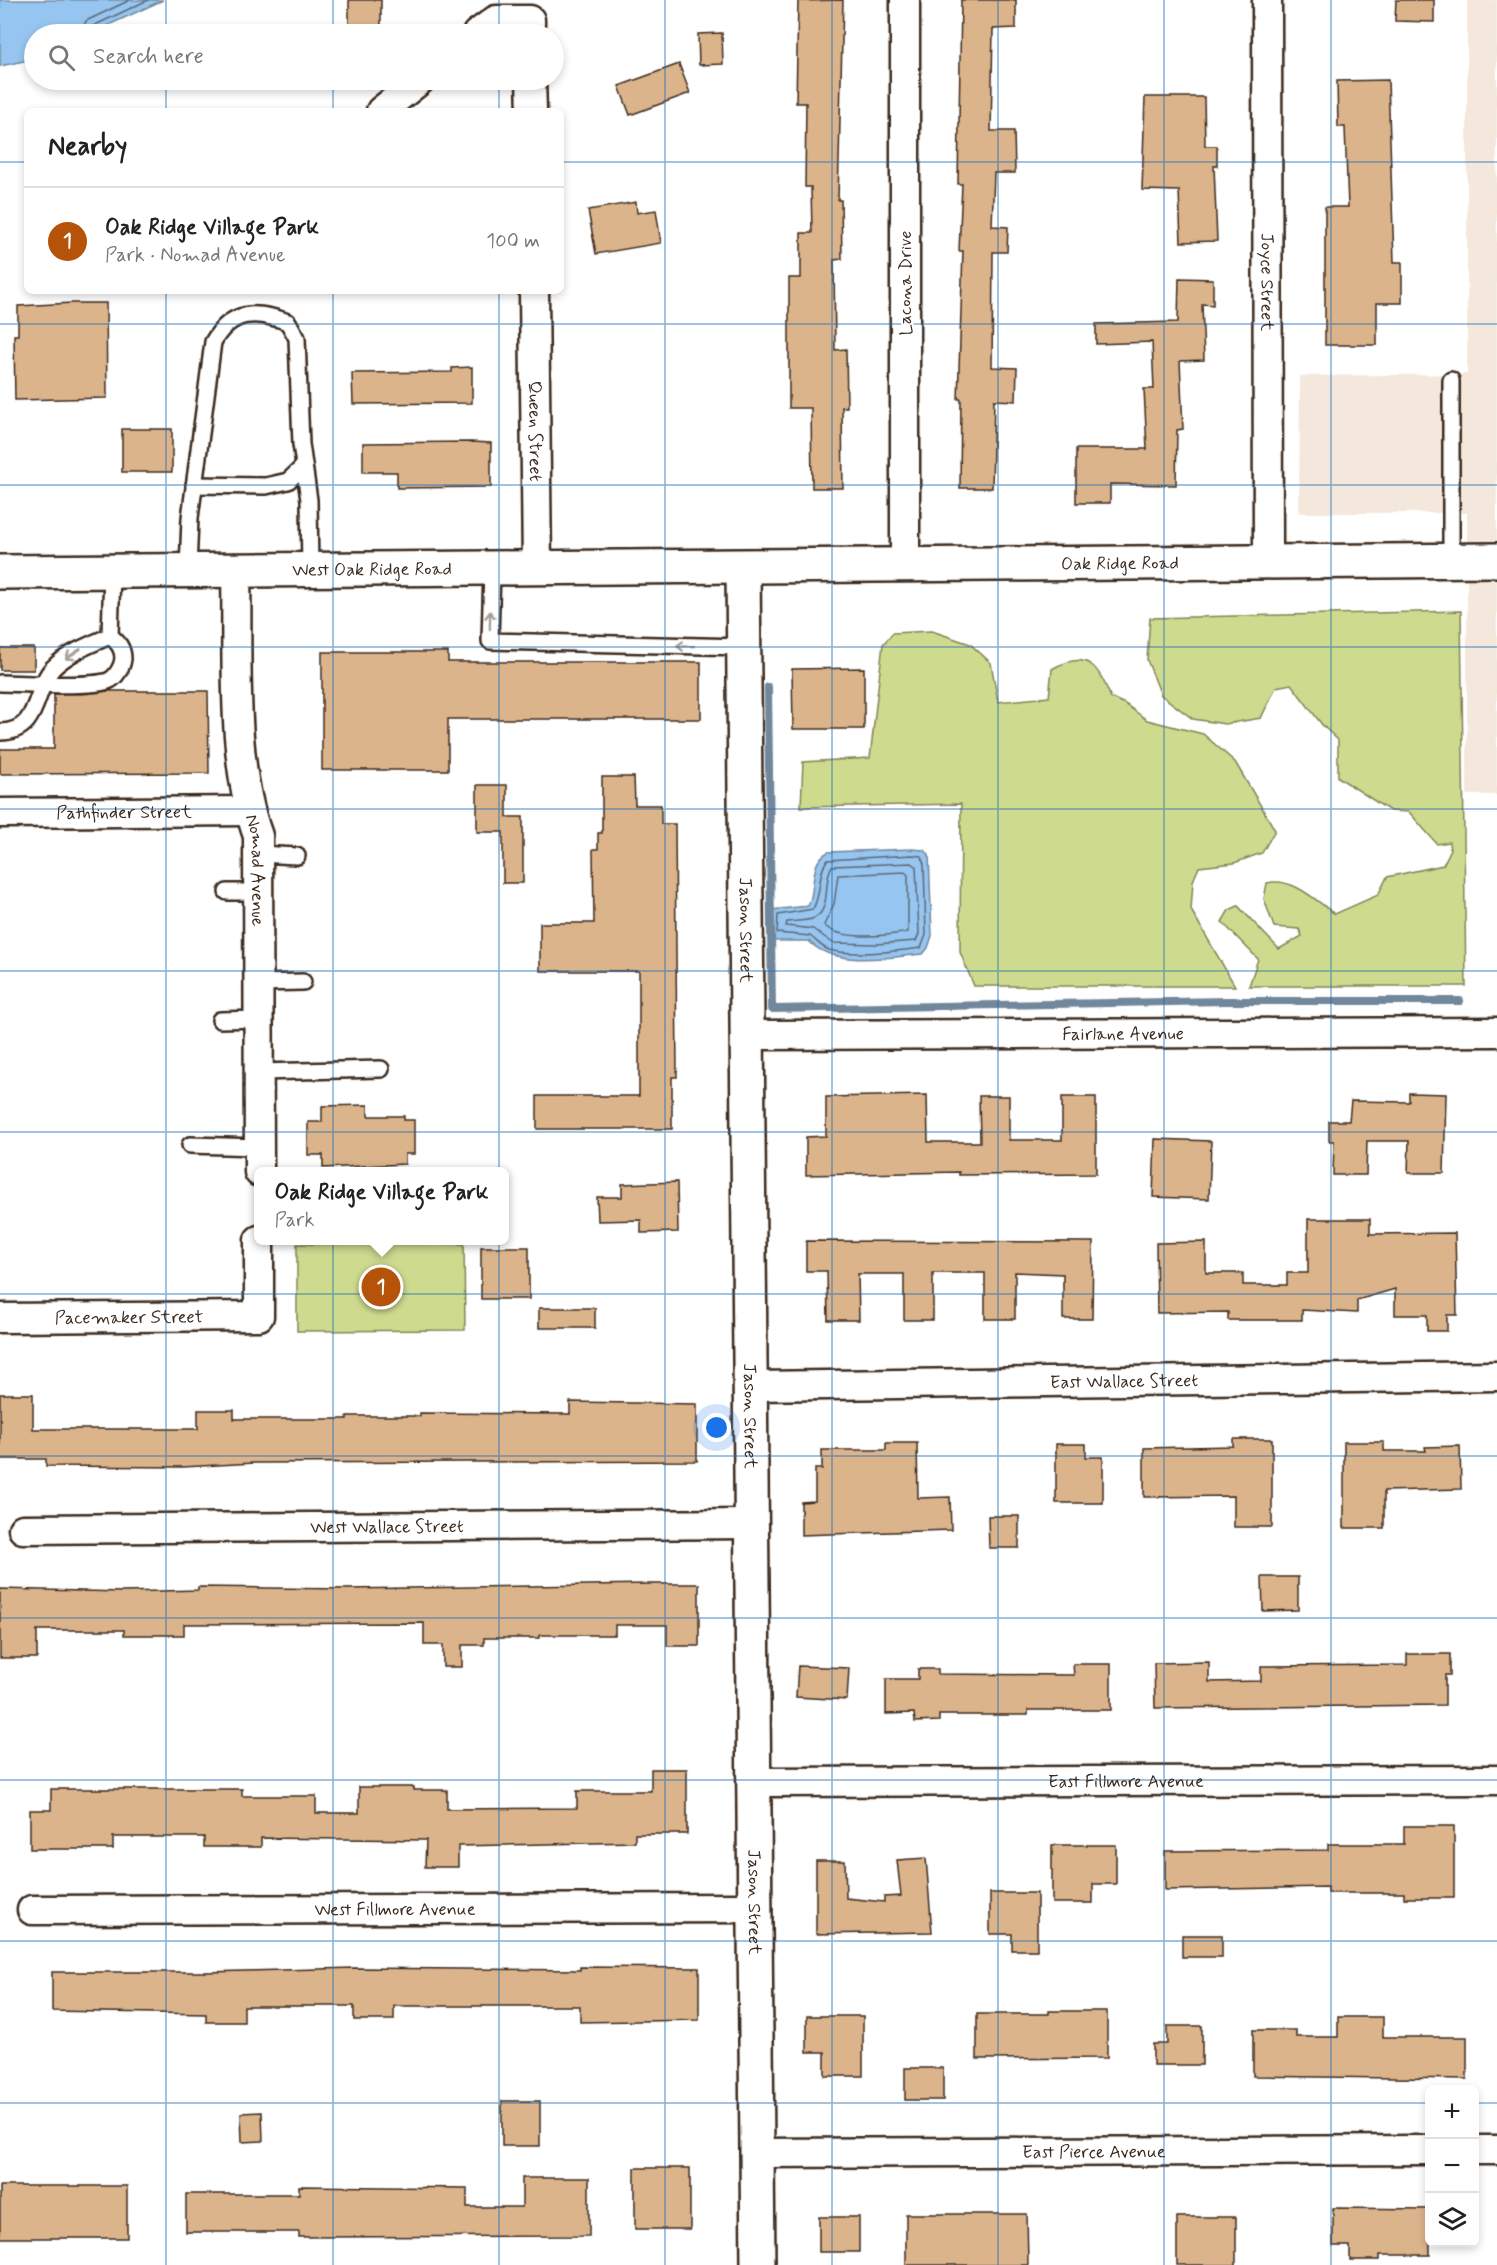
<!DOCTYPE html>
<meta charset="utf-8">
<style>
body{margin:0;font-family:Mynerve,sans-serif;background:#f6f6f6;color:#222}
.controls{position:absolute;right:18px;bottom:18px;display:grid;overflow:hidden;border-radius:9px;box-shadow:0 3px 9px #0003}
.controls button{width:54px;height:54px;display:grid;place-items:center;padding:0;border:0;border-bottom:2px solid #e0e0e0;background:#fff;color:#222;font:30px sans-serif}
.you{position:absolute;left:717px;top:1428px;width:21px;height:21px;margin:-15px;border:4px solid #fff;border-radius:50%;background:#1a73e8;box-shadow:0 0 0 9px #1a73e833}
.badge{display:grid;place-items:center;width:39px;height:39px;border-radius:50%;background:#b45309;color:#fff;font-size:20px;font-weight:700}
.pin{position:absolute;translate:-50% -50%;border:3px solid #fff;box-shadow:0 2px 6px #0006}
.popup{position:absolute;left:254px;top:1167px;width:255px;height:78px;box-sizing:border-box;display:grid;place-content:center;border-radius:9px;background:#fff;filter:drop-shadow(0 2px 4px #0005);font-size:20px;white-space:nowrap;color:#767676}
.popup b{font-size:22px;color:#222}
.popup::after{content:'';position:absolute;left:50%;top:100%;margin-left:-12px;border:12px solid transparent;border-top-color:#fff}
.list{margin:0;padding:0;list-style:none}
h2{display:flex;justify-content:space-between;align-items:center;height:78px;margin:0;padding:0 24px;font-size:26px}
h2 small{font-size:20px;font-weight:400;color:#767676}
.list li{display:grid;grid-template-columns:39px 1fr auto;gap:18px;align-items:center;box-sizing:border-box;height:108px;padding:0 24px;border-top:2px solid #e0e0e0}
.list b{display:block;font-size:22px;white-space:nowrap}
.list p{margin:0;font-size:20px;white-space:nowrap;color:#767676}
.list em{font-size:20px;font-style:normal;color:#767676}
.icon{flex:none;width:33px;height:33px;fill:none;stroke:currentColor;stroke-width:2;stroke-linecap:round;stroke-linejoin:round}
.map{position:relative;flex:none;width:1497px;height:2265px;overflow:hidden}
.search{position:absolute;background:#fff;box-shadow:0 3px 9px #0003;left:24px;top:24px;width:540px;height:66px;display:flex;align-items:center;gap:15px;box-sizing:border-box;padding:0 21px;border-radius:33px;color:#767676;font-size:22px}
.panel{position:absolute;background:#fff;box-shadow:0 3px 9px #0003;left:24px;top:108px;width:540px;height:186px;border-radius:9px}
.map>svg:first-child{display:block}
</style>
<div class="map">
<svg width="1497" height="2265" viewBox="0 0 1497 2265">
<rect width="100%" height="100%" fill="#fff"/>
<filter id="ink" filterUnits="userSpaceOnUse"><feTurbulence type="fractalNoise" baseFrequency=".0167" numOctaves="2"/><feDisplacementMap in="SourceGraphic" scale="12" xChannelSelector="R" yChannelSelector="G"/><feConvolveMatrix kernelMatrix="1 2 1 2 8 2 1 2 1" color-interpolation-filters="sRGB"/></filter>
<g filter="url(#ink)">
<!-- built -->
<path fill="#f4e8dc" d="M 1467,0 L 1497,0 L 1497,795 L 1467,795 L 1467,513 L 1299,513 L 1300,376 L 1467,374 Z"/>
<!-- green -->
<g fill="#cedb8f" stroke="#848256" stroke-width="1.5">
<path d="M 1461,611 L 1466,986 L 1249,986 L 1258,959 L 1222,922 L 1229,910 L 1238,906 L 1279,949 L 1302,936 L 1299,929 L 1274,927 L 1264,899 L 1267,883 C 1293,877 1315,900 1335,914 L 1378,895 L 1387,877 L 1443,865 L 1450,851 L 1449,842 L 1437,844 L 1409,812 L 1390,811 L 1338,777 L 1338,740 L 1323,726 L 1291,684 L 1276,687 L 1261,718 L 1225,724 L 1193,719 L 1161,695 L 1147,660 L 1150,618 Z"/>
<path d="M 932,631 L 970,644 L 991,663 L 998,702 L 1049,697 L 1052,669 C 1088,649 1098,666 1111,698 L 1125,704 L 1147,720 L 1203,734 L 1235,762 L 1275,830 L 1262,853 L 1234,863 L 1199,867 L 1193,881 L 1191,910 L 1235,986 L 974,986 L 960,952 L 961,804 L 801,807 L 803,762 L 870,758 L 883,644 L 893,633 Z"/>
<path d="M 297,1244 L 464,1244 L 465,1330 L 297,1331 Z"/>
</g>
<!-- water -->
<g fill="#95c5f0" stroke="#71879c" stroke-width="1.5">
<path d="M 0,0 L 163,0 L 89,34 L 34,34 L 34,59 L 0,66 Z"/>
<path d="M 912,849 L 924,850 L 929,854 L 932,936 L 928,948 L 923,954 C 890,957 833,968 809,941 L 771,941 L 771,910 L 808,906 C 817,888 808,863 828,852 Z"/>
</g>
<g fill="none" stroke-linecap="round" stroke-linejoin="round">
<!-- shore -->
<g stroke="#5f6872" stroke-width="1.5">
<path d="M 80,34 L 86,21 L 130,0"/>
<path d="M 88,34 L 91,27 L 148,0"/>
<path d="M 912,855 L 922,856 L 924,865 L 926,935 L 921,948 C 898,951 851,956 829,950 C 821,947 817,941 810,936 L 777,933 L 778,915 L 813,909 C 822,893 817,875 827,860 Z"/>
<path d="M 912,863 L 916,866 L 919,934 L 916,941 L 876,944 L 833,943 L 813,929 L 786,926 L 787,922 C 795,921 804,921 812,919 C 833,912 822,880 832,866 Z"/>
<path d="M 905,872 L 908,875 L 908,932 C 886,936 839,941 824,925 L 834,904 L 838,875 Z"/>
</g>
<!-- stream -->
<path stroke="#71879c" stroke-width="8" d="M 768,687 L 772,1009 L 1228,1001 L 1460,1001"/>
</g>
<!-- building -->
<g fill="#dbb48c" stroke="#3b2a1e" stroke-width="1.5">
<rect x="349" y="0" width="32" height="34"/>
<path d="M 843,0 L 838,200 L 841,200 L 842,259 L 834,260 L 835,350 L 846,349 L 847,407 L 842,407 L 843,488 L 812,488 L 811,408 L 789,408 L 789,278 L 801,278 L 801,233 L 812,233 L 811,187 L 805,187 L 806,103 L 796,103 L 798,1 Z"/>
<path d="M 961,0 L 1016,0 L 1016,28 L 993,29 L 991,131 L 1014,131 L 1015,173 L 994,173 L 992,226 L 1008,227 L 1007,252 L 993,252 L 992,367 L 1017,368 L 1016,401 L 994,400 L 992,488 L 960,488 L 961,399 L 958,399 L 963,251 L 959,251 L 962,184 L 958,184 Z"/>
<path d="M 1396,0 L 1434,0 L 1434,22 L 1395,21 Z"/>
<path d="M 722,33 L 723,64 L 699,65 L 698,34 Z"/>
<path d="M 679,64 L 690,93 L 630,115 L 619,86 Z"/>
<path d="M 1388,80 L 1394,262 L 1402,262 L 1402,303 L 1377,303 L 1377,345 L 1325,345 L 1325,207 L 1348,207 L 1345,127 L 1338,127 L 1337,81 Z"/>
<path d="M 1145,97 L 1204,97 L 1205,146 L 1217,146 L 1217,166 L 1214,166 L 1217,241 L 1181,242 L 1179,191 L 1142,190 Z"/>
<path d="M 636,202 L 637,213 L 656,210 L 661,243 L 596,254 L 588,210 Z"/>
<path d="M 1179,278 L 1213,279 L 1213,305 L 1202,304 L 1204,360 L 1180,361 L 1183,429 L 1177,430 L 1176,485 L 1110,484 L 1110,503 L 1076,503 L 1076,449 L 1147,449 L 1144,389 L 1154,389 L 1152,342 L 1096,344 L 1096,324 L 1178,322 Z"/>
<path d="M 73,303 L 106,303 L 107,398 L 15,400 L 14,335 L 18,335 L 18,306 Z"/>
<path d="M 472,367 L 472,403 L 353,404 L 352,373 L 452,372 L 452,368 Z"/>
<rect x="122" y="429" width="50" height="43"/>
<path d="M 471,442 L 491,443 L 491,487 L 397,488 L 397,472 L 363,472 L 363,443 Z"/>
<rect x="0" y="648" width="34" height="22"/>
<path d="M 322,652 L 448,652 L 448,662 L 701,662 L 701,719 L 448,719 L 448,770 L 322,770 Z"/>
<path d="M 864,668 L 864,729 L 793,729 L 792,669 Z"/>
<path d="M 106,691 L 208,691 L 209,773 L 0,774 L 0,749 L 54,749 L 54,694 Z"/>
<path d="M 602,777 L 634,777 L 635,805 L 661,805 L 661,824 L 675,824 L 677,1077 L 672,1077 L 672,1129 L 537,1129 L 537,1096 L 639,1096 L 639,971 L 540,971 L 540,923 L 594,923 L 593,849 L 598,849 L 598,833 L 602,833 Z"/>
<path d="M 477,785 L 507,785 L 507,817 L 523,817 L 523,883 L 503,883 L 503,832 L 477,832 Z"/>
<path d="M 1409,1093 L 1446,1094 L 1444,1173 L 1408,1173 L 1409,1141 L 1367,1141 L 1366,1175 L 1333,1175 L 1334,1141 L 1329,1141 L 1329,1121 L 1349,1121 L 1351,1101 L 1409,1102 Z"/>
<path d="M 927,1095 L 928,1142 L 980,1142 L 979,1096 L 1009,1096 L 1009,1140 L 1062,1140 L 1062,1097 L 1096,1097 L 1096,1174 L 959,1175 L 959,1172 L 806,1175 L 806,1137 L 826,1136 L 826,1097 Z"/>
<path d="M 368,1105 L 368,1116 L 404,1116 L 404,1120 L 414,1120 L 414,1154 L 405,1154 L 405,1164 L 323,1168 L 323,1155 L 308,1155 L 308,1122 L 322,1122 L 322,1106 Z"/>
<path d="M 1155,1139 L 1211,1141 L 1209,1199 L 1153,1197 Z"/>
<path d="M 677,1182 L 678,1232 L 641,1233 L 641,1220 L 598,1221 L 597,1197 L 622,1197 L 622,1184 Z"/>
<path d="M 1308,1219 L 1370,1219 L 1370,1234 L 1455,1233 L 1457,1315 L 1447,1315 L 1447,1331 L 1427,1331 L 1427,1315 L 1395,1315 L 1395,1289 L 1357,1300 L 1357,1313 L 1302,1310 L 1302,1320 L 1228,1320 L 1228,1312 L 1157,1313 L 1156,1243 L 1206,1242 L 1206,1273 L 1243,1273 L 1243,1285 L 1287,1285 L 1287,1273 L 1308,1273 Z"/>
<path d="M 806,1241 L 1093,1242 L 1092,1319 L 1063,1319 L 1063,1274 L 1015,1272 L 1015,1319 L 985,1319 L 985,1273 L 933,1273 L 933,1320 L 904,1320 L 904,1274 L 858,1274 L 859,1320 L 828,1320 L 827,1271 L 806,1271 Z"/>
<rect x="481" y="1247" width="48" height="52"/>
<rect x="539" y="1308" width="56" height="20"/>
<path d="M 0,1394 L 33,1394 L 33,1429 L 198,1429 L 198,1410 L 234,1410 L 234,1419 L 347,1419 L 347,1416 L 420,1416 L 420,1413 L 570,1414 L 570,1402 L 697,1404 L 697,1461 L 254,1463 L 182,1467 L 46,1466 L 46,1459 L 0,1459 Z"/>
<path d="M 1233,1439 L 1272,1439 L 1272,1527 L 1234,1527 L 1234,1496 L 1144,1497 L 1144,1448 L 1233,1446 Z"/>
<path d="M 1344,1442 L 1384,1442 L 1384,1451 L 1426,1451 L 1425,1447 L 1460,1446 L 1461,1489 L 1384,1491 L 1384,1528 L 1344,1528 Z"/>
<path d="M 886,1443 L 917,1443 L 918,1498 L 950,1497 L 951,1530 L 801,1535 L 801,1502 L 815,1501 L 815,1469 L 822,1469 L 822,1450 L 886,1450 Z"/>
<path d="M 1056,1444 L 1086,1444 L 1086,1457 L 1103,1457 L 1103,1503 L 1056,1503 Z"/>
<path d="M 988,1516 L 1019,1516 L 1019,1548 L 989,1548 Z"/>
<path d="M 1262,1577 L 1298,1577 L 1298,1610 L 1263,1611 Z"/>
<path d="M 649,1584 L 699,1584 L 699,1646 L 667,1646 L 667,1625 L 615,1625 L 615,1635 L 540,1635 L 540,1638 L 484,1638 L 484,1645 L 462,1645 L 462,1667 L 443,1667 L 443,1645 L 424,1645 L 424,1623 L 184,1624 L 184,1635 L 124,1635 L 124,1630 L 37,1630 L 37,1658 L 0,1658 L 0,1589 L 124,1592 L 198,1590 L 198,1587 L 347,1589 Z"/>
<path d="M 1407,1654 L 1450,1654 L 1450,1675 L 1445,1675 L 1445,1705 L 1155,1708 L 1154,1663 L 1209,1662 L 1209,1682 L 1261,1681 L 1261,1666 L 1407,1665 Z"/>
<path d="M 1073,1664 L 1111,1664 L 1111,1710 L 1028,1710 L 1028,1715 L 939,1715 L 939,1721 L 915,1722 L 914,1713 L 886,1714 L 886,1679 L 918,1679 L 918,1669 L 938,1669 L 938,1674 L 1074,1675 Z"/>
<path d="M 798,1666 L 849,1668 L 847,1700 L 796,1697 Z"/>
<path d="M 651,1769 L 687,1769 L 687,1834 L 635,1834 L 635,1842 L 458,1846 L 458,1867 L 425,1867 L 426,1840 L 261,1838 L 261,1847 L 204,1847 L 204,1837 L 113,1837 L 113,1849 L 30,1849 L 30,1810 L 51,1810 L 51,1789 L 242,1789 L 242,1796 L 316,1796 L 316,1813 L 359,1813 L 359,1787 L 414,1787 L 414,1790 L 447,1790 L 447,1809 L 577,1808 L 577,1791 L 651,1791 Z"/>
<path d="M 1404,1826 L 1454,1826 L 1454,1898 L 1404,1898 L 1404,1893 L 1328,1893 L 1328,1887 L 1165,1890 L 1165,1851 L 1328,1850 L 1328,1844 L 1404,1844 Z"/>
<path d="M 1052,1845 L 1116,1845 L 1116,1884 L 1093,1884 L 1093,1903 L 1052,1903 Z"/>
<path d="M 926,1858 L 932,1932 L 816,1934 L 816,1861 L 845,1861 L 846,1898 L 884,1902 L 884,1897 L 901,1896 L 897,1860 Z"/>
<path d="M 990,1893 L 1037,1893 L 1037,1950 L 1012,1950 L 1012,1934 L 990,1934 Z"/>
<rect x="1182" y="1935" width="40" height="22"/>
<path d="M 580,1967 L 699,1968 L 699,2020 L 580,2022 L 580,2006 L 394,2006 L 394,2020 L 354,2020 L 354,2006 L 244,2006 L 244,2022 L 206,2022 L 206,2014 L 52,2011 L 52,1972 L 206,1972 L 354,1968 L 580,1970 Z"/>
<path d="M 1049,2011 L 1107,2011 L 1107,2058 L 977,2059 L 977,2014 L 1049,2014 Z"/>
<path d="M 807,2016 L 863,2016 L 863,2076 L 825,2076 L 825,2052 L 807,2052 Z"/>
<path d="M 1338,2017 L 1383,2017 L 1383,2037 L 1467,2037 L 1467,2079 L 1253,2076 L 1253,2030 L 1296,2030 L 1296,2037 L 1338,2037 Z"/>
<path d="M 1167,2026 L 1202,2026 L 1202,2065 L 1153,2065 L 1153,2044 L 1167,2044 Z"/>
<rect x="905" y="2068" width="38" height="32"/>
<rect x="502" y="2101" width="38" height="45"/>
<path d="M 262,2112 L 263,2141 L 242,2142 L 241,2113 Z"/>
<rect x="635" y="2168" width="55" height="61"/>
<path d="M 522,2178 L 589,2178 L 589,2236 L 299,2237 L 299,2232 L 186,2232 L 186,2194 L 299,2194 L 299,2186 L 467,2188 L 467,2207 L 522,2207 Z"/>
<rect x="0" y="2186" width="127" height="52"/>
<path d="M 1333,2208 L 1430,2209 L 1430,2255 L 1380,2255 L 1380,2260 L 1350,2260 L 1350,2246 L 1333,2246 Z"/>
<path d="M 906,2214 L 1027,2214 L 1028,2265 L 906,2265 Z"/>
<rect x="819" y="2217" width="40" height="35"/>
<rect x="1177" y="2217" width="59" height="48"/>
</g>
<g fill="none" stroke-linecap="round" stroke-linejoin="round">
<!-- lane casing -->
<g stroke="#3b2a1e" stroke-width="20">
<g id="lane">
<path d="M 1451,380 L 1451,560"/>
<path d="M 194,485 L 266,486 L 288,481 L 304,466"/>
<path d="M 492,569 L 490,641 L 744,647"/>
<path d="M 188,570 L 190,518 L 213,342 C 231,310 256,310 288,322 L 297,338 L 301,444 L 309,500 L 310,570"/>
<path d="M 110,636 L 112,571"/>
<path d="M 0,683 C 24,683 88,688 108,681 C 116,678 122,667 123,659 C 123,648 118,642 110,636"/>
<path d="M 0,732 C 41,732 33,689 53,668 C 68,653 91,644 110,636"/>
<path d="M 258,854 L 297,856"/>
<path d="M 227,892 L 258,892"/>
<path d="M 258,983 L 303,982"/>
<path d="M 220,1020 L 258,1019"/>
<path d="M 259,1072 L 381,1069"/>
<path d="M 190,1145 L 259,1147"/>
</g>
</g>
<!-- street casing -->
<g stroke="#3b2a1e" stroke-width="33">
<g id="street">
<path d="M 905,0 L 905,565"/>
<path id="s1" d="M 1267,0 L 1268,563"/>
<path d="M 477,34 L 496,20 L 530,20 L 530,34"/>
<path d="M 531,80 L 532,111"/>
<path d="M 381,111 L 420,80"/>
<path id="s2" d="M 534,291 L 537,569"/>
<path id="s3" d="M 236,570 C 238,653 230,759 258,836 L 259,1172"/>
<path id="s4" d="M 0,813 L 249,811"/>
<path id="s5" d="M 748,1035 L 1497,1032"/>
<path id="s6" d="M 0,1318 L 259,1316 L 259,1240"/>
<path id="s7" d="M 750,1386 L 1497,1376"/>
<path id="s8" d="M 23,1529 L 751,1524"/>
<path id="s9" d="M 754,1782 L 1497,1780"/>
<path id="s10" d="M 32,1910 L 757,1908"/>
<path d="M 1474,2150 L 1497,2150"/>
<path id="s11" d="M 758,2153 L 1430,2150"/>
</g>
</g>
<!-- secondary casing -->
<g stroke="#3b2a1e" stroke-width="38">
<g id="secondary">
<path id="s12" d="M 743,567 L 758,2265"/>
<path id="s13" d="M 0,572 L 1497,560"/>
</g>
</g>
<!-- lane -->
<use href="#lane" stroke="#fff" stroke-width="15"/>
<!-- street -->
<use href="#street" stroke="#fff" stroke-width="28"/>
<!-- secondary -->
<use href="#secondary" stroke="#fff" stroke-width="33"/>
</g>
<!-- one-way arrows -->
<defs><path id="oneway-shaft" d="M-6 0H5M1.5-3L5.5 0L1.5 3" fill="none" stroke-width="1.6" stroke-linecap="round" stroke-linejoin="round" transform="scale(1.5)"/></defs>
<g stroke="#a79f9a">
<use href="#oneway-shaft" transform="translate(490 620) rotate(-89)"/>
<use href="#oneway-shaft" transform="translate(685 646) rotate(-179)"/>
<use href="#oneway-shaft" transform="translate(73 654) rotate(147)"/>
</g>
</g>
<!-- grid -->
<path fill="none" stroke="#1f6fb2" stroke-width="1.5" stroke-opacity="0.55" d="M 166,0 L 166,34M 333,0 L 333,34M 499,0 L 499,34M 665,0 L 665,2265M 832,0 L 832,2265M 998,0 L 998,2265M 1164,0 L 1164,2265M 1331,0 L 1331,2265M 166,80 L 166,111M 333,80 L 333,111M 499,80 L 499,111M 0,162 L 27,162M 561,162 L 1497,162M 166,291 L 166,2265M 333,291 L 333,2265M 499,291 L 499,2265M 0,324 L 1497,324M 0,485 L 1497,485M 0,647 L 1497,647M 0,809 L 1497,809M 0,971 L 1497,971M 0,1132 L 1497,1132M 0,1294 L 1497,1294M 0,1456 L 1497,1456M 0,1618 L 1497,1618M 0,1780 L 1497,1780M 0,1941 L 1497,1941M 0,2103 L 1430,2103M 1474,2103 L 1497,2103"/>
<g text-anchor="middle" stroke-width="4.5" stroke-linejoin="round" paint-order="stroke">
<!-- street labels -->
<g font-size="18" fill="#3b2a1e" stroke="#fff">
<text dy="6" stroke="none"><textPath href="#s1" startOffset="282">Joyce Street</textPath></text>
<text transform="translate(905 283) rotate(-90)" y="6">Lacona Drive</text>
<text dy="6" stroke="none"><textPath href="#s2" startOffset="140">Queen Street</textPath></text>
<text dy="6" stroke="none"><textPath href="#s13" startOffset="1120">Oak Ridge Road</textPath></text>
<text dy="6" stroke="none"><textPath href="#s13" startOffset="372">West Oak Ridge Road</textPath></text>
<text dy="6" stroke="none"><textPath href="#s4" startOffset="124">Pathfinder Street</textPath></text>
<text dy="6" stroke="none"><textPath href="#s3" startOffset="302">Nomad Avenue</textPath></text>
<text dy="6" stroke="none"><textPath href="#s12" startOffset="363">Jason Street</textPath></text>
<text dy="6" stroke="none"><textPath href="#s5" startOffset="375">Fairlane Avenue</textPath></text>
<text dy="6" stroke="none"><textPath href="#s6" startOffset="129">Pacemaker Street</textPath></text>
<text dy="6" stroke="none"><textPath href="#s7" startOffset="374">East Wallace Street</textPath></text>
<text dy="6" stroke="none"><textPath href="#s12" startOffset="849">Jason Street</textPath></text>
<text dy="6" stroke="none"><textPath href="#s8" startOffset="364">West Wallace Street</textPath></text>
<text dy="6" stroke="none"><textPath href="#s9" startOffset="372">East Fillmore Avenue</textPath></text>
<text dy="6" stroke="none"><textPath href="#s12" startOffset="1335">Jason Street</textPath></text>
<text dy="6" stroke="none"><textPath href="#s10" startOffset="363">West Fillmore Avenue</textPath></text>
<text dy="6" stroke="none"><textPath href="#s11" startOffset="336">East Pierce Avenue</textPath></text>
</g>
</g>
</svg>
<div class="controls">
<button>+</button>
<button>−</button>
<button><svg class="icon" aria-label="layers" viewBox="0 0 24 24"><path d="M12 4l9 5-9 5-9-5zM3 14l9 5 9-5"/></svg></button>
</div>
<div class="you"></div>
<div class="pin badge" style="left:381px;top:1287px">1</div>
<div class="popup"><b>Oak Ridge Village Park</b>Park</div>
<div class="search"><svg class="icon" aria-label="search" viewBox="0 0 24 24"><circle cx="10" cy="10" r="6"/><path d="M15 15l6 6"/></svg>Search here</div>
<section class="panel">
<h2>Nearby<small></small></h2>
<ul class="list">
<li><span class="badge">1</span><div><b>Oak Ridge Village Park</b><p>Park · Nomad Avenue</p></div><em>100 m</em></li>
</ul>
</section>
</div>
